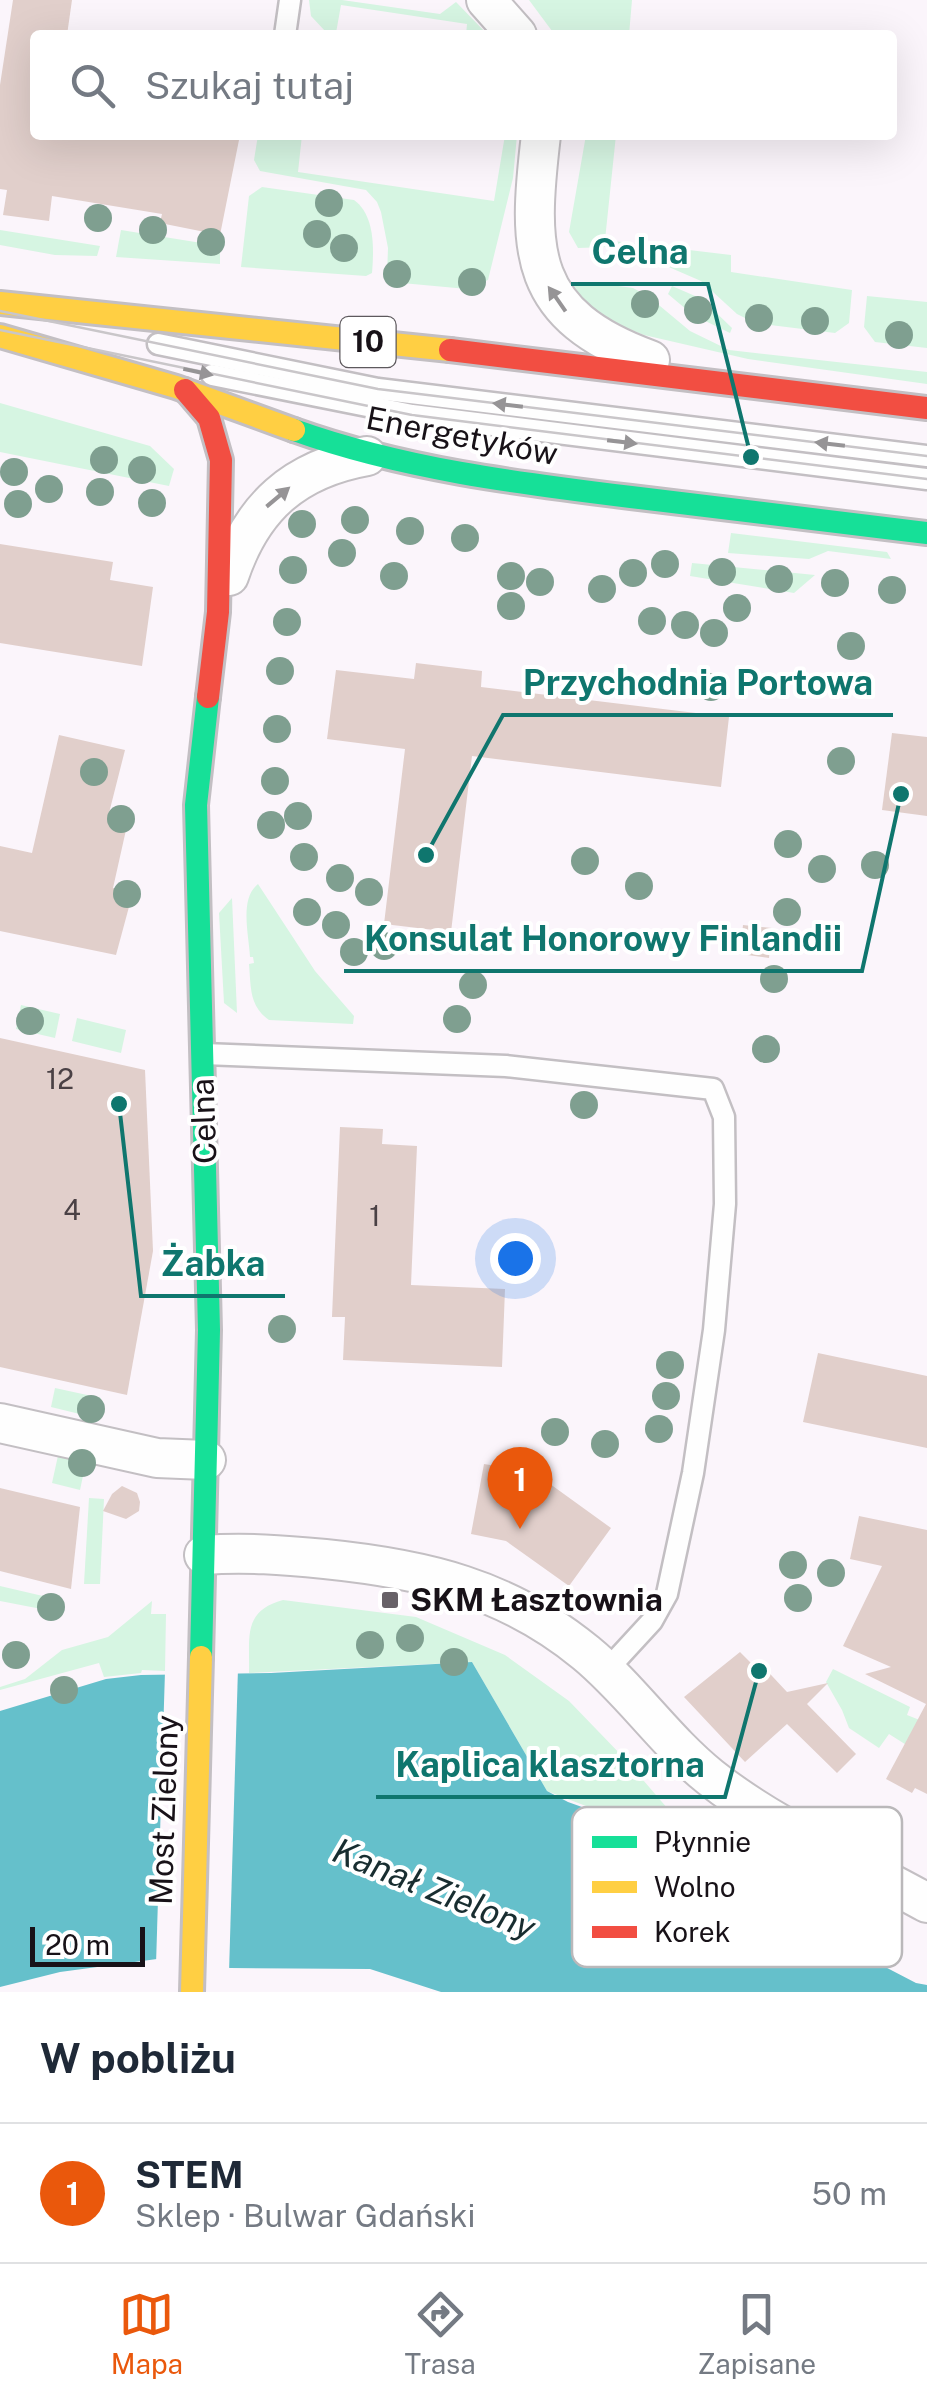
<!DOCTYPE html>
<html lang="pl">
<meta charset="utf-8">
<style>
body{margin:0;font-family:"Public Sans",sans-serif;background:#f2f2f3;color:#1f2937}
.scale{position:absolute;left:30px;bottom:25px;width:115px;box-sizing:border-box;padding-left:10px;border:5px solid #181218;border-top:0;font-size:28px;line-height:35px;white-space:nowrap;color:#181218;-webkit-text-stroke:8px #fff;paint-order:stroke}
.you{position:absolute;left:515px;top:1258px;width:35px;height:35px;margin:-25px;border:8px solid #fff;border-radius:50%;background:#1a73e8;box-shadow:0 0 0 15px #1a73e833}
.badge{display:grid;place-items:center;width:65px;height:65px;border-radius:50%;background:#ea580c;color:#fff;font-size:32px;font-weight:700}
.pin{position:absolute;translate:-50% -82px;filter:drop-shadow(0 2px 5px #0008)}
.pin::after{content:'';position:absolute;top:52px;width:35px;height:30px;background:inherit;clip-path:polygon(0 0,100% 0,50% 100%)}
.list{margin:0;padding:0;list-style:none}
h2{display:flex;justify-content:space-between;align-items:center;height:130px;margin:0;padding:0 40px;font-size:42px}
h2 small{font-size:32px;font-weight:400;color:#747a83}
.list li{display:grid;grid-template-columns:65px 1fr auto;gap:30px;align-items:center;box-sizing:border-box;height:140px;padding:0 40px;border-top:2px solid #e0e1e3}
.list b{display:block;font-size:38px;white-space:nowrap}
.list p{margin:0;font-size:32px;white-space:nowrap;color:#747a83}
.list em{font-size:32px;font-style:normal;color:#747a83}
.icon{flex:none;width:55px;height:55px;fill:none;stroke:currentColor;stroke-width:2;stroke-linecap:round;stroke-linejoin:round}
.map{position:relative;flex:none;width:927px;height:1992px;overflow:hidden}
.search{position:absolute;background:#fff;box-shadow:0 10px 40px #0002;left:30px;right:30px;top:30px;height:110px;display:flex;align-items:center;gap:25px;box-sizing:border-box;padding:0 35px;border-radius:10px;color:#747a83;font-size:38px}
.sheet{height:270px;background:#fff}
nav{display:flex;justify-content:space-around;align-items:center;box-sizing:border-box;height:140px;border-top:2px solid #e0e1e3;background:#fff;font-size:28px;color:#747a83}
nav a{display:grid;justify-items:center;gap:5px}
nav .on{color:#ea580c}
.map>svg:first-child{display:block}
</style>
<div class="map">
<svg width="927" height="1992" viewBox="0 0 927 1992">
<rect width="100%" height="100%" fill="#fbf5fb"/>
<!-- green -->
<g fill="#d6f5e2">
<path d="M 309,0 L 342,0 L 440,14 L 456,2 L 488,35 L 466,35 L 467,24 L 341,5 L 336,33 L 326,32 L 311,16 Z"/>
<path d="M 529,0 L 632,0 L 629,35 L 555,35 Z"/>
<path d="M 258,135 L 302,135 L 298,172 L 494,201 L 505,135 L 517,135 L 513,178 L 488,280 L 467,289 L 391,282 L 387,275 L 388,248 L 381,212 L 377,202 L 366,190 L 260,171 L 254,160 Z"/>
<path d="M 586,135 L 616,135 L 605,240 L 731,255 L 731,272 L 852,290 L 849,323 L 835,333 L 755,323 L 737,314 L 701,281 L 641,255 L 607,247 L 578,248 L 569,232 Z"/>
<path d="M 262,187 L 354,200 C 375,215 374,249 372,273 L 366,276 L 241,267 L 249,196 Z"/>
<path d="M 0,230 L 100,246 L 97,256 L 55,255 L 0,245 Z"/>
<path d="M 121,230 L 220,246 L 220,264 L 116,257 Z"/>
<path d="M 589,282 L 633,288 L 648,296 L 690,331 L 729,350 L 927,372 L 927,384 L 748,359 L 644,335 L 599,317 L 570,287 Z"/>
<path d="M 672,286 L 702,299 L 732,328 L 730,333 L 693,315 L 668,294 Z"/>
<path d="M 867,296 L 927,302 L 927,348 L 875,342 L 864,327 Z"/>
<path d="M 0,403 L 150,446 L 174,469 L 169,486 L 0,452 Z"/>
<path d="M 731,533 L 887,552 L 891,559 L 828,551 L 809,559 L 728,553 Z"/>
<path d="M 692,563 L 815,575 L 794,593 L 690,576 Z"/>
<path d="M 258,884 L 315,971 L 354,1016 L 353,1024 L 269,1020 C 249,1006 251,987 249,964 L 254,963 L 253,957 L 250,957 C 249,935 239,899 258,884 Z"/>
<path d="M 232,898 L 237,1013 L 224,1003 L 219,913 Z"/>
<path d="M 21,1005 L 60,1014 L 55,1038 L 16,1029 Z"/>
<path d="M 77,1018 L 126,1030 L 121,1053 L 72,1041 Z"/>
<path d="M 55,1388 L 101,1398 L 96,1418 L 51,1407 Z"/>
<path d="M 59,1451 L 87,1457 L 80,1490 L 52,1483 Z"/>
<path d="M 89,1498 L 104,1499 L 100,1584 L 84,1584 Z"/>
<path d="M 0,1586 L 60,1600 L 57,1612 L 0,1601 Z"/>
<path d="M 283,1600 L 416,1617 L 505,1655 L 569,1701 L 625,1759 L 705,1852 L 547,1791 L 472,1662 L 249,1673 C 250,1638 242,1611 283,1600 Z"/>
<path d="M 152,1601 L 151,1614 L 166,1614 L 165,1671 L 142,1670 L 141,1673 L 104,1677 L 99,1663 L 0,1690 L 0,1687 L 25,1679 L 62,1650 L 108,1637 Z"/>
<path d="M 833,1669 L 910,1707 L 907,1715 L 927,1723 L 927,1758 L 889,1734 L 879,1748 L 849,1728 L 842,1710 L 826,1682 Z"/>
</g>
<!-- water -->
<path fill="#65c0cb" d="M 472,1662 L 547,1791 L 568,1802 L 750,1867 L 768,1906 L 916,1983 L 927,1985 L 927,1992 L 441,1992 L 370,1969 L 230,1968 L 157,1959 L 60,1972 L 0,1987 L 0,1711 L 106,1679 L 141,1675 L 271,1673 Z"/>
<!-- pier -->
<path fill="#fbf5fb" d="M 238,1668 L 229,1973 L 156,1965 L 165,1671 Z"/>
<!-- building -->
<g fill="#e1cfcb">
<path d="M 13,0 L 72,0 L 67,35 L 35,35 L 35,135 L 240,135 L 220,235 L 160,223 L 162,214 L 52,196 L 49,221 L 3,215 L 7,190 L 0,189 L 0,85 Z"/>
<path d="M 0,544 L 113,562 L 110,580 L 153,587 L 142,666 L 0,643 Z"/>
<path d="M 416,663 L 482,671 L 481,687 L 729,717 L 721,787 L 472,756 L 451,932 L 384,924 L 405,749 L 327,739 L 336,670 L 414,679 Z"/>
<path d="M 892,733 L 927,737 L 927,816 L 882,810 Z"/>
<path d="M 59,735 L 125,750 L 108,817 L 128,821 L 113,888 L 133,892 L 116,955 L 0,931 L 0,846 L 32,853 Z"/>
<path d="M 743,925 L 772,928 L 769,958 L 740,954 Z"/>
<path d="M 0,1038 L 145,1070 L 153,1251 L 127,1395 L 0,1367 Z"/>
<path d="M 340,1127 L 383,1129 L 382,1144 L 417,1146 L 411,1285 L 505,1289 L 502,1367 L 343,1360 L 345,1317 L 332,1317 Z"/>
<path d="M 818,1353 L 927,1376 L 927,1448 L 803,1422 Z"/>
<path d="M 534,1450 L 539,1476 L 611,1528 L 569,1586 L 506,1541 L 471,1534 L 484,1464 L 515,1469 Z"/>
<path d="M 122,1486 L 137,1493 L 140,1502 L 139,1511 L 126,1519 L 103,1511 L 112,1494 Z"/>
<path d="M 0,1488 L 80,1507 L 71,1589 L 0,1571 Z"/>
<path d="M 859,1516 L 927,1530 L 927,1794 L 915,1788 L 912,1793 L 886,1779 L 926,1704 L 865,1674 L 891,1667 L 843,1646 L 882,1566 L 850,1559 Z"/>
<path d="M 740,1652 L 752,1664 L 760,1663 L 787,1692 L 828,1683 L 807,1704 L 856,1754 L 837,1773 L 787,1724 L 745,1762 L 684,1697 Z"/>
</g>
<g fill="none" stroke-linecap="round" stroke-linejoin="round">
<!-- lane casing -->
<g stroke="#c3bfc3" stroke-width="25">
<g id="lane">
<path d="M 285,35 L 290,0"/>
<path d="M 158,344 L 378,389 L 927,456"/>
<path d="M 212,375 L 412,415 L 927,479"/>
<path d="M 204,1054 L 506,1066 L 713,1089 L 724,1117 L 725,1204 L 714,1330 L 693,1473 L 667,1594 L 652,1621 L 606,1671"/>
</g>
</g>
<!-- street casing -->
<g stroke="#c3bfc3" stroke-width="42">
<g id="street">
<path d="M 486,0 L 517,35"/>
<path d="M 541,135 C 527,252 527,315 650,360"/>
<path d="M 229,576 C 252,507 294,469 367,456"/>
<path d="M 0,1423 L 157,1458 L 206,1460"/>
<path d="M 204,1555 C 245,1552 284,1555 325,1559 C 424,1569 507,1588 586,1653 C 631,1690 664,1740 710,1777 C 771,1826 857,1864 927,1903"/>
</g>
</g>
<!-- fast casing -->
<g stroke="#c3bfc3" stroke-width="28">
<g id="fast">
<path d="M 294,430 C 403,469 517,483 631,497 C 729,509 828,521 927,533"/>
<path d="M 201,1657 L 209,1330 L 196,805 L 208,697"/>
</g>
</g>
<!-- slow casing -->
<g stroke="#c3bfc3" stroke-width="28">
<g id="slow">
<path d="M 0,303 L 450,350"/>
<path d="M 0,336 L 176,387 L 294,430"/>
<path d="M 192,1992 L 201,1657"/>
</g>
</g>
<!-- jam casing -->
<g stroke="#c3bfc3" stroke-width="28">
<g id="jam">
<path d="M 450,350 L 927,408"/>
<path d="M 185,390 L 209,418 L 221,460 L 218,612 L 208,697"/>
</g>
</g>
<!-- lane -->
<use href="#lane" stroke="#fefefe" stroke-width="20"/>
<!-- street -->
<use href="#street" stroke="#fefefe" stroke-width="38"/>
<!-- fast -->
<use href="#fast" stroke="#16e098" stroke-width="22"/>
<!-- slow -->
<use href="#slow" stroke="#ffcf43" stroke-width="22"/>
<!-- jam -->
<use href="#jam" stroke="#f24e42" stroke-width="22"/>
<!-- tram -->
<g stroke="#c9c6c9" stroke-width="2.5">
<path d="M 0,311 L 378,389 L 927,456"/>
<path d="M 0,330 L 412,415 L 927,479"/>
</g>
</g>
<!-- trees -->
<g fill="#7f9f90">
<circle cx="329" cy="203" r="14"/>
<circle cx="98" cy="218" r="14"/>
<circle cx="153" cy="230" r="14"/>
<circle cx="317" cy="234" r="14"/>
<circle cx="211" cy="242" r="14"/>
<circle cx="344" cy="248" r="14"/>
<circle cx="397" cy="274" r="14"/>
<circle cx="472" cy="282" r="14"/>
<circle cx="645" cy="304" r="14"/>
<circle cx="698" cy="310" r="14"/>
<circle cx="759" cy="318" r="14"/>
<circle cx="815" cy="321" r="14"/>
<circle cx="899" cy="335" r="14"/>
<circle cx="104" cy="460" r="14"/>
<circle cx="142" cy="470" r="14"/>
<circle cx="14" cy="472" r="14"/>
<circle cx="49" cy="489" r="14"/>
<circle cx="100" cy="492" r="14"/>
<circle cx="152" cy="503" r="14"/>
<circle cx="18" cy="504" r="14"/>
<circle cx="355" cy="520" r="14"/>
<circle cx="302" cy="524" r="14"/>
<circle cx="410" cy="531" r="14"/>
<circle cx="465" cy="538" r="14"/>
<circle cx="342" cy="553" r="14"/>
<circle cx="665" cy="564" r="14"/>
<circle cx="293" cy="570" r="14"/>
<circle cx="722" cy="572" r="14"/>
<circle cx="633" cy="573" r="14"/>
<circle cx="394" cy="576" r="14"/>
<circle cx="511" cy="576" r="14"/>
<circle cx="779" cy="579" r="14"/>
<circle cx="540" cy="582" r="14"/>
<circle cx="835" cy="583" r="14"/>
<circle cx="602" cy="589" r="14"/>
<circle cx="892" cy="590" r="14"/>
<circle cx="511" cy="606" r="14"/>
<circle cx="737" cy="608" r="14"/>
<circle cx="652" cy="621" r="14"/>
<circle cx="287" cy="622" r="14"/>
<circle cx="685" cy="625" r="14"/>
<circle cx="714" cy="633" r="14"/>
<circle cx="851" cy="646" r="14"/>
<circle cx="280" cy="671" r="14"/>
<circle cx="711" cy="687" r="14"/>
<circle cx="277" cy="729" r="14"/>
<circle cx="841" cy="761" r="14"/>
<circle cx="94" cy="772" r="14"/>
<circle cx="275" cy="781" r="14"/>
<circle cx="298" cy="816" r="14"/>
<circle cx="121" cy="819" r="14"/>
<circle cx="271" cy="825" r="14"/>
<circle cx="788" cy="844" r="14"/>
<circle cx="304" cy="857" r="14"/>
<circle cx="585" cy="861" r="14"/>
<circle cx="875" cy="865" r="14"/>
<circle cx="822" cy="869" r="14"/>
<circle cx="340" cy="878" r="14"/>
<circle cx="639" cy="886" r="14"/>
<circle cx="369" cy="892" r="14"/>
<circle cx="127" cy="894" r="14"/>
<circle cx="307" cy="912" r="14"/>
<circle cx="787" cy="912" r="14"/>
<circle cx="336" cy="925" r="14"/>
<circle cx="384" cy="946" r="14"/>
<circle cx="354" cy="952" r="14"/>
<circle cx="774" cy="979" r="14"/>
<circle cx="473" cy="985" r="14"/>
<circle cx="457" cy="1019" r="14"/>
<circle cx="30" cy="1021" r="14"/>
<circle cx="766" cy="1049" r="14"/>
<circle cx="584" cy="1105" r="14"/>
<circle cx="282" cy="1329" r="14"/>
<circle cx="670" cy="1365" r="14"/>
<circle cx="666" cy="1396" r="14"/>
<circle cx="91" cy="1409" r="14"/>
<circle cx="659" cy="1429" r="14"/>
<circle cx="555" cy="1432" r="14"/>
<circle cx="605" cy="1444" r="14"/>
<circle cx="82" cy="1463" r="14"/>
<circle cx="793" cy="1565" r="14"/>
<circle cx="831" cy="1573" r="14"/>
<circle cx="798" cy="1598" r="14"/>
<circle cx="51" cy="1607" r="14"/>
<circle cx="410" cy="1638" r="14"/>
<circle cx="370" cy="1645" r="14"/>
<circle cx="16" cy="1655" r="14"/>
<circle cx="454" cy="1662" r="14"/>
<circle cx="64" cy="1690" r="14"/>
</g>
<!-- one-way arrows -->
<defs><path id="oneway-solid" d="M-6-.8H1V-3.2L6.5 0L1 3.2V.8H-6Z" transform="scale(2.5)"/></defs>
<g fill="#969496">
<use href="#oneway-solid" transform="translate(557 299) rotate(-125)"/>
<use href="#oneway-solid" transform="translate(198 372) rotate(12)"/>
<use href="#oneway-solid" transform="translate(508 405) rotate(-173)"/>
<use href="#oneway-solid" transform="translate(622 442) rotate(7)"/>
<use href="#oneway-solid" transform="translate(830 444) rotate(-173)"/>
<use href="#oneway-solid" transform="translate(278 497) rotate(-40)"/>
</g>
<!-- markers -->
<rect fill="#676167" stroke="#fff" stroke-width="4" x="380" y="1590" width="20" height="20" rx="5"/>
<g text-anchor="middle" stroke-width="8" stroke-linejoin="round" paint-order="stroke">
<!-- number labels -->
<g font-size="28" fill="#4a4145">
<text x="60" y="1089">12</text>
<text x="72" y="1220">4</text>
<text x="375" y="1226">1</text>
</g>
<!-- shield labels -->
<rect fill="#fff" stroke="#5d595d" stroke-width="2.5" x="340.5" y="317" width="55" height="50" rx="8"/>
<g font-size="30" font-weight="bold" fill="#181218">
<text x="368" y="352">10</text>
</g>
<!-- street labels -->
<g font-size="32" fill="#181218" stroke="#fff">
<text transform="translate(462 436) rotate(11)" y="11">Energetyków</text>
<text transform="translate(204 1121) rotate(-92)" y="11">Celna</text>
<text transform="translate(164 1810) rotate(-88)" y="11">Most Zielony</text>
</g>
<!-- poi labels -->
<g font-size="32" font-weight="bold" fill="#181218" stroke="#fff" text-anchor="start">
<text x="410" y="1611">SKM Łasztownia</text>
</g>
<!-- water labels -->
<g font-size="35" font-style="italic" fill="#182d30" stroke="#fff">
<text transform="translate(434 1889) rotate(22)" y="12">Kanał Zielony</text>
</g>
</g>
<!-- legend -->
<rect x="572" y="1807" width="330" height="160" rx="15" fill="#fff" stroke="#bab8ba" stroke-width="2.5"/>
<rect x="592" y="1836" width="45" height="12" fill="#16e098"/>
<rect x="592" y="1881" width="45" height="12" fill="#ffcf43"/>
<rect x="592" y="1926" width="45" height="12" fill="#f24e42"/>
<g font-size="28" fill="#181218">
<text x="654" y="1852">Płynnie</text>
<text x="654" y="1897">Wolno</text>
<text x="654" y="1942">Korek</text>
</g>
<!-- callouts -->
<path fill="none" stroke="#0f766e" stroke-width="4" d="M751 457L708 284H571M426 855L503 715H893M901 794L862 971H344M119 1104L141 1296H285M759 1671L725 1797H376"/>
<g fill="#0f766e" stroke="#fff" stroke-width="4">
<circle cx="751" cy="457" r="10"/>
<circle cx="426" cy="855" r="10"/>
<circle cx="901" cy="794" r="10"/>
<circle cx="119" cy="1104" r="10"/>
<circle cx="759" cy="1671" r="10"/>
</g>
<g font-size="35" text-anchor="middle" font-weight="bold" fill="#0f766e" stroke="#fff" stroke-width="8" stroke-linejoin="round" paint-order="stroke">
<text x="640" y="264">Celna</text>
<text x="698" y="695">Przychodnia Portowa</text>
<text x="603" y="951">Konsulat Honorowy Finlandii</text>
<text x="213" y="1276">Żabka</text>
<text x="550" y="1777">Kaplica klasztorna</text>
</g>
</svg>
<div class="scale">20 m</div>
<div class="you"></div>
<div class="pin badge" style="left:520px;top:1529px">1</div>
<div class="search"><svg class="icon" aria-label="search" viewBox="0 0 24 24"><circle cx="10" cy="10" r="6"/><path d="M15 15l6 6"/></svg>Szukaj tutaj</div>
</div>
<section class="sheet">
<h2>W pobliżu<small></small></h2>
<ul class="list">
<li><span class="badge">1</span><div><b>STEM</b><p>Sklep · Bulwar Gdański</p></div><em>50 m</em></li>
</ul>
</section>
<nav>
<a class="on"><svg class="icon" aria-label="map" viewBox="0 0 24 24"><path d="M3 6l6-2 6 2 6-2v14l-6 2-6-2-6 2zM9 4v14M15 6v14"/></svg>Mapa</a>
<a><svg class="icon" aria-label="directions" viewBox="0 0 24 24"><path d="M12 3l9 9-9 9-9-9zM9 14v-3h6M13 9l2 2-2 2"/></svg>Trasa</a>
<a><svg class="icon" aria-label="saved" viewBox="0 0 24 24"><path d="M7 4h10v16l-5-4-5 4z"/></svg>Zapisane</a>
</nav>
